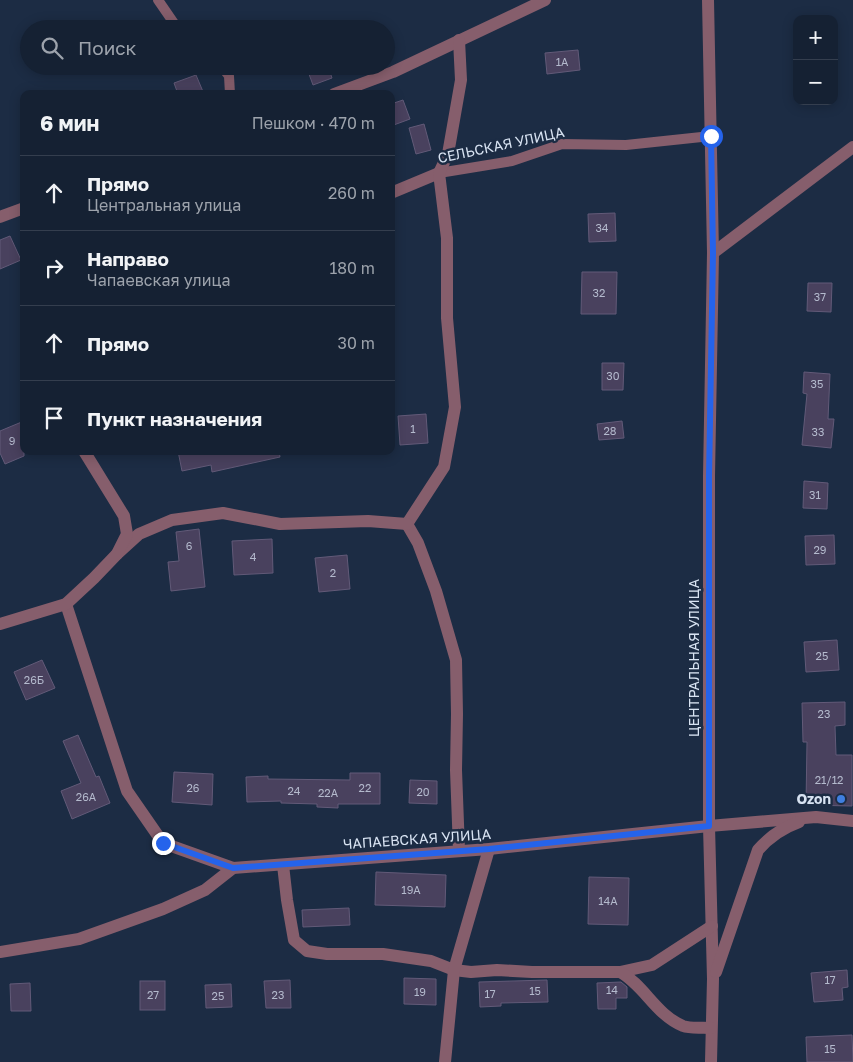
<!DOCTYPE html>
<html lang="ru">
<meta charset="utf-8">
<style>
body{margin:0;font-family:"Golos Text",sans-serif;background:#1e293b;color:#f1f3f6}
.controls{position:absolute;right:15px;top:15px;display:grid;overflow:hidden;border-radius:10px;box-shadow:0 2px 12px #0003}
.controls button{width:45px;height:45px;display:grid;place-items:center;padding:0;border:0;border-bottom:1px solid #343e4e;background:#152133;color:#f1f3f6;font:25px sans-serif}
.stop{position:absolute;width:15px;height:15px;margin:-11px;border:4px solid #2563eb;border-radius:50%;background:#fff}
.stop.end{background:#2563eb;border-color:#fff;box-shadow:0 1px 5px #0008}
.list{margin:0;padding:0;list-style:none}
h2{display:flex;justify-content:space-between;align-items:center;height:65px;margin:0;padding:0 20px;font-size:21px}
h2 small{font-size:16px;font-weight:400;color:#9da3ac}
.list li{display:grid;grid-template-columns:32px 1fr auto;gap:15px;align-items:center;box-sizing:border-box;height:75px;padding:0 20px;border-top:1px solid #343e4e}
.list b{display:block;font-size:19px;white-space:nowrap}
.list p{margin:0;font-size:16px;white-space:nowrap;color:#9da3ac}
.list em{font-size:16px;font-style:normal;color:#9da3ac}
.icon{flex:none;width:28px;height:28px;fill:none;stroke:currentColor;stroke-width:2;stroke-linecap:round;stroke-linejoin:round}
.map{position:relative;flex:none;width:853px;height:1062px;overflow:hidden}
.search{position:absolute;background:#152133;box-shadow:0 2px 12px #0003;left:20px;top:20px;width:375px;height:55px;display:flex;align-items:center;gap:12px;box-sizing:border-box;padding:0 18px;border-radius:28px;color:#9da3ac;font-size:19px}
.panel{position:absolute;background:#152133;box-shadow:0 2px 12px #0003;left:20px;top:90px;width:375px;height:365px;border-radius:10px}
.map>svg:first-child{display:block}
</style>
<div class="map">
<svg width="853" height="1062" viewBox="0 0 853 1062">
<rect width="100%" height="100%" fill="#1c2c44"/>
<!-- building -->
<g fill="#49415e" stroke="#625a78">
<path d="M 578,50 L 580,70 L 547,74 L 545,53 Z"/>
<path d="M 306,66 L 328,66 L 332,78 L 313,85 Z"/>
<path d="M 196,75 L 204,94 L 178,94 L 174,83 Z"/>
<path d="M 403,100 L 410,119 L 391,126 L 391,104 Z"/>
<path d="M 424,124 L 431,150 L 416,154 L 409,128 Z"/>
<path d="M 615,213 L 616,241 L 589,242 L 588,214 Z"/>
<path d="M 10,236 L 21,260 L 0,269 L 0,240 Z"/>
<path d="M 582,272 L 617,272 L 616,314 L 581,314 Z"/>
<path d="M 808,283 L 832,283 L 831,312 L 807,311 Z"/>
<path d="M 602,363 L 624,363 L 623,390 L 602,390 Z"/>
<path d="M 804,372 L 830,374 L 828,419 L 834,419 L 831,448 L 802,445 L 807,394 L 803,393 Z"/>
<path d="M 426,414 L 428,443 L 400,445 L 398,416 Z"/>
<path d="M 24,421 L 24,456 L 5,464 L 0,453 L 0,431 Z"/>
<path d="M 622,421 L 624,438 L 599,440 L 597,424 Z"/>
<path d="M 178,451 L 279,451 L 280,457 L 212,472 L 211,465 L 182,471 Z"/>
<path d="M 804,481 L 828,483 L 827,509 L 803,508 Z"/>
<path d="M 199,529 L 205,587 L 171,591 L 168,562 L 179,561 L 176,532 Z"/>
<path d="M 834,535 L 835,564 L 806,565 L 805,536 Z"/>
<path d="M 272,539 L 273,573 L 234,575 L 232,541 Z"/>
<path d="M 347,555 L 350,589 L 319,592 L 315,558 Z"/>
<path d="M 837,640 L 839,670 L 806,672 L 804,642 Z"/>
<path d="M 42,660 L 55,688 L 26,700 L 14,672 Z"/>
<path d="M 845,702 L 845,725 L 835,726 L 836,755 L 852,755 L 852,806 L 806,805 L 807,742 L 803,742 L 802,703 Z"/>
<path d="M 78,735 L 96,777 L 99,776 L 110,803 L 72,819 L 61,791 L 81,783 L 63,741 Z"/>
<path d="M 174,772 L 213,774 L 212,805 L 172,802 Z"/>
<path d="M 350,773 L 380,773 L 380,804 L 338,804 L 338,808 L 317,807 L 317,804 L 281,803 L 281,801 L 247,802 L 246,777 L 268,776 L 268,779 L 350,780 Z"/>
<path d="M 410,780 L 437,781 L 437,804 L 409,803 Z"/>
<path d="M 376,872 L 446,875 L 445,907 L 375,905 Z"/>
<path d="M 589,877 L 629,878 L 628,925 L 588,924 Z"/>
<path d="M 349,908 L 350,925 L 303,927 L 302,910 Z"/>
<path d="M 847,970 L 848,987 L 842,988 L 843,1000 L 814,1002 L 811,973 Z"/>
<path d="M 404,978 L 436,979 L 436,1005 L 404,1004 Z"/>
<path d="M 290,980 L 291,1008 L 266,1008 L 264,981 Z"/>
<path d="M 547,980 L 548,1002 L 501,1003 L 501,1006 L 480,1007 L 479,982 Z"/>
<rect x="140" y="981" width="25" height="29"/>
<path d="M 621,982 L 627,987 L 627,998 L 616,998 L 616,1009 L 598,1009 L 597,983 Z"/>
<path d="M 30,983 L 31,1011 L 11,1011 L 10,984 Z"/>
<path d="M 231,984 L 232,1007 L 206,1008 L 205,985 Z"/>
<path d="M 852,1035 L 853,1062 L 807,1062 L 806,1037 Z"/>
</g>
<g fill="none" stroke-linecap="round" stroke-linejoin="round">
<!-- lane -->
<g stroke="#865e6c" stroke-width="10">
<path d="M 158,0 L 178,29"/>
<path d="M 221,66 L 229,76 L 230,94"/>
<path d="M 439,173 L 512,161 L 562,144 L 626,145 L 711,136"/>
</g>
<!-- street -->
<g stroke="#865e6c" stroke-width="12">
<path d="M 708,0 L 713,253 L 709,476 L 709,826 L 713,979 L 711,1062"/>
<path d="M 334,94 L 393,72 L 545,0"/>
<path d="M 391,193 L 439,173"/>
<path d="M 0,217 L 24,208"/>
<path d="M 713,253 L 853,147"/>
<path d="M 407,524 L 444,467 L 455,407 L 447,318 L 447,238 L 439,173 L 448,154 L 461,80 L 459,40"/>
<path d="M 407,524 L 418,543 L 436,591 L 456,660 L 457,714 L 456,770 L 459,850"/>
<path d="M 117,554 L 139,534 L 172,520 L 223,513 L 280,524 L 368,521 L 407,524"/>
<path d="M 66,604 L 127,791 L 163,843 L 233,868"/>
<path d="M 0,624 L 66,604 L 94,578 L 117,554 L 127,534 L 124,516 L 84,451"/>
<path d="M 283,865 L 287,900 L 294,940 L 307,951 L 327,954 L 383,954 L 431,961 L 454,970 L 471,972 L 497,970 L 532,972 L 620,972 L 652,965 L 712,926"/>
<path d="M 0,952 L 79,939 L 163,909 L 205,890 L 233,868 L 489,849 L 709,826 L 816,817 L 853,821"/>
<path d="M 620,972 C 644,985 656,1015 683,1026 C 691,1029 702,1027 711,1028"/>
<path d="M 716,972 L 758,850 C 770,836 782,828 799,822"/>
<path d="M 445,1062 L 454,970 L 489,849"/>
</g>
</g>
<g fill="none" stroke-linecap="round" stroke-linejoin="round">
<!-- route -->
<path stroke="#2563eb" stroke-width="6" d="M 163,843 L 233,868 L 489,849 L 709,826 L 709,476 L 713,253 L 711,136"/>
</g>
<!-- markers -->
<circle fill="#3f7fe0" stroke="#1c2c44" stroke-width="2" cx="841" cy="799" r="5"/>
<g text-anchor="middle" stroke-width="5" stroke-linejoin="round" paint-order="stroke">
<!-- number labels -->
<g font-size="11" fill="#b4bacd">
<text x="562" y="66">1А</text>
<text x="602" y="232">34</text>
<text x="599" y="297">32</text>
<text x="820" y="301">37</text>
<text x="613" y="380">30</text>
<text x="817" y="388">35</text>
<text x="413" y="433">1</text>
<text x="610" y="435">28</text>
<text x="818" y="436">33</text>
<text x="12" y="445">9</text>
<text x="815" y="499">31</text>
<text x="189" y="550">6</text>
<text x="820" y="554">29</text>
<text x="253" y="561">4</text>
<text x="333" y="577">2</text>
<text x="822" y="660">25</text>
<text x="34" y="684">26Б</text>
<text x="824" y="718">23</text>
<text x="829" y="784">21/12</text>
<text x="193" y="792">26</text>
<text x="365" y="792">22</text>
<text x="294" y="795">24</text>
<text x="423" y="796">20</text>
<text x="328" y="797">22А</text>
<text x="86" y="801">26А</text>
<text x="411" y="894">19А</text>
<text x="608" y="905">14А</text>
<text x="830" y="984">17</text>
<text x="612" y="994">14</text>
<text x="535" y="995">15</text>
<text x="420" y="996">19</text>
<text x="490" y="998">17</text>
<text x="153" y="999">27</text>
<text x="278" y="999">23</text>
<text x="218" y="1000">25</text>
<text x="830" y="1053">15</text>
</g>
<!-- street labels -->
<g font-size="14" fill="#d8e3f2" stroke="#1c2c44">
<text transform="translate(501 145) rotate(-12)" y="5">СЕЛЬСКАЯ УЛИЦА</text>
<text transform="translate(694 658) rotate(-90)" y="5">ЦЕНТРАЛЬНАЯ УЛИЦА</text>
<text transform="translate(417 839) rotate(-4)" y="5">ЧАПАЕВСКАЯ УЛИЦА</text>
</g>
<!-- poi labels -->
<g font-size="14" font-weight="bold" fill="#d8e3f2" stroke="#1c2c44" text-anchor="end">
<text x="831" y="804">Ozon</text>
</g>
</g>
</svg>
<div class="controls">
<button>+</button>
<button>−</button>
</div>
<div class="stop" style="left:711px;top:136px"></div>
<div class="stop end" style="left:163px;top:843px"></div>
<div class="search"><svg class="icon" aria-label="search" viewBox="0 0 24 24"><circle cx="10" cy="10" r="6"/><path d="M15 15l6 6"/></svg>Поиск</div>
<section class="panel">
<h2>6 мин<small>Пешком · 470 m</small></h2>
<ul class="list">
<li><svg class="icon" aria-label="ahead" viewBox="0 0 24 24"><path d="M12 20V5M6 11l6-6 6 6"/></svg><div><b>Прямо</b><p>Центральная улица</p></div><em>260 m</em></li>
<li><svg class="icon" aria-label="right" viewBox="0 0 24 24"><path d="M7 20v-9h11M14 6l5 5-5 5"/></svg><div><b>Направо</b><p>Чапаевская улица</p></div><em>180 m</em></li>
<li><svg class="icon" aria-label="ahead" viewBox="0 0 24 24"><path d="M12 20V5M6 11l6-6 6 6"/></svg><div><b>Прямо</b></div><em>30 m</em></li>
<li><svg class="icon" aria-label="arrive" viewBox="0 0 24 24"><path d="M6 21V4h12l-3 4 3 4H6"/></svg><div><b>Пункт назначения</b></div></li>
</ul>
</section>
</div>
